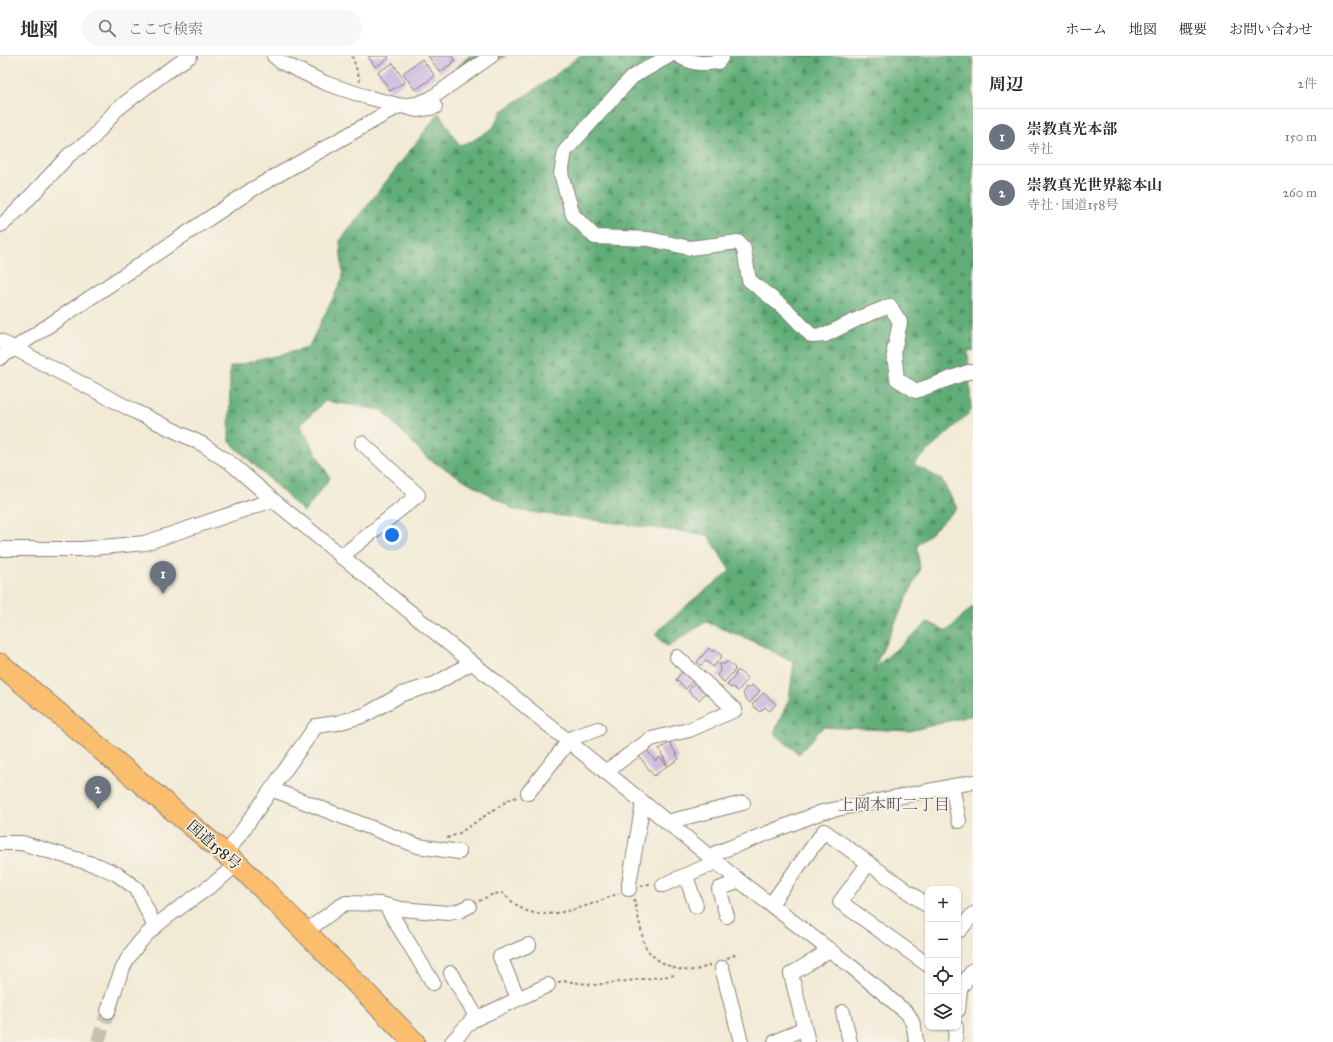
<!DOCTYPE html>
<html lang="ja">
<meta charset="utf-8">
<style>
body{margin:0;font-family:"IM FELL Great Primer","Noto Serif JP",serif;background:#f7f7f7;color:#2b2b33}
.controls{position:absolute;right:12px;bottom:12px;display:grid;overflow:hidden;border-radius:8px;box-shadow:0 1px 3px #0004}
.controls button{width:36px;height:36px;display:grid;place-items:center;padding:0;border:0;border-bottom:1px solid #e1e1e2;background:#fff;color:#2b2b33;font:20px sans-serif}
.you{position:absolute;left:392px;top:479px;width:14px;height:14px;margin:-10px;border:3px solid #fff;border-radius:50%;background:#1a73e8;box-shadow:0 0 0 6px #1a73e833}
.badge{display:grid;place-items:center;width:26px;height:26px;border-radius:50%;background:#d93025;color:#fff;font-size:13px;font-weight:700}
.pin{position:absolute;translate:-50% -33px;filter:drop-shadow(0 1px 2px #0008)}
.pin::after{content:'';position:absolute;top:21px;width:14px;height:12px;background:inherit;clip-path:polygon(0 0,100% 0,50% 100%)}
.list{margin:0;padding:0;list-style:none}
h2{display:flex;justify-content:space-between;align-items:center;height:52px;margin:0;padding:0 16px;font-size:17px}
h2 small{font-size:13px;font-weight:400;color:#7c7c81}
.list li{display:grid;grid-template-columns:26px 1fr auto;gap:12px;align-items:center;box-sizing:border-box;height:56px;padding:0 16px;border-top:1px solid #e1e1e2}
.list b{display:block;font-size:15px;white-space:nowrap}
.list p{margin:0;font-size:13px;white-space:nowrap;color:#7c7c81}
.list em{font-size:13px;font-style:normal;color:#7c7c81}
.icon{flex:none;width:22px;height:22px;fill:none;stroke:currentColor;stroke-width:2;stroke-linecap:round;stroke-linejoin:round}
.map{position:relative;flex:none;width:973px;height:986px;overflow:hidden}
header{display:flex;align-items:center;gap:24px;box-sizing:border-box;height:56px;padding:0 20px;background:#fff;border-bottom:1px solid #e1e1e2}
header strong{font-size:19px}
nav{display:flex;gap:22px;margin-inline-start:auto;font-size:14px}
.search{width:280px;height:36px;background:#f7f7f7;display:flex;align-items:center;gap:10px;box-sizing:border-box;padding:0 14px;border-radius:22px;color:#7c7c81;font-size:15px}
main{display:flex}
aside{flex:1;background:#fff}
.map>svg:first-child{display:block}
</style>
<header>
<strong>地図</strong>
<div class="search"><svg class="icon" aria-label="search" viewBox="0 0 24 24"><circle cx="10" cy="10" r="6"/><path d="M15 15l6 6"/></svg>ここで検索</div>
<nav><a>ホーム</a><a>地図</a><a>概要</a><a>お問い合わせ</a></nav>
</header>
<main>
<div class="map">
<svg width="973" height="986" viewBox="0 0 973 986">
<defs>
<pattern id="forest-firs" width="22" height="20" patternUnits="userSpaceOnUse"><rect width="22" height="20" fill="#60ad77"/><path d="M5 1l3.5 6h-7zM16 11l3.5 6h-7z" fill="#4e8c61"/></pattern>
</defs>
<rect width="100%" height="100%" fill="#f7f3e8"/>
<filter id="ink" filterUnits="userSpaceOnUse"><feTurbulence type="fractalNoise" baseFrequency=".025" numOctaves="2"/><feDisplacementMap in="SourceGraphic" scale="8" xChannelSelector="R" yChannelSelector="G"/><feConvolveMatrix kernelMatrix="1 2 1 2 8 2 1 2 1" color-interpolation-filters="sRGB"/></filter>
<filter id="wash" filterUnits="userSpaceOnUse"><feTurbulence type="fractalNoise" baseFrequency=".012" numOctaves="4" result="noise"/><feDisplacementMap in="SourceGraphic" scale="16" xChannelSelector="R" yChannelSelector="G"/><feGaussianBlur stdDeviation="0.9" result="paint"/><feColorMatrix in="noise" values="0 0 0 0 0 0 0 0 0 0 0 0 0 0 0 0 0 1.4 0 .05"/><feComposite in="paint" operator="in"/></filter>
<g filter="url(#wash)">
<rect width="100%" height="100%" fill="#f2ead5"/>
<!-- forest -->
<g fill="url(#forest-firs)" stroke="#3e644a">
<path d="M 469,0 L 506,0 L 430,38 Z"/>
<path d="M 579,0 L 973,0 L 973,295 L 968,294 L 971,355 L 914,408 L 942,424 L 957,452 L 917,490 L 920,514 L 874,612 L 928,566 L 947,575 L 973,550 L 973,659 L 910,675 L 823,671 L 799,698 L 774,677 L 789,643 L 794,607 L 755,586 L 706,566 L 667,591 L 655,578 L 694,543 L 730,515 L 708,479 L 515,454 L 427,402 L 382,354 L 325,345 L 300,369 L 330,422 L 304,456 L 229,385 L 230,311 L 308,292 L 343,222 L 340,185 L 439,57 L 459,89 L 472,85 L 493,72 L 502,55 L 549,24 Z"/>
</g>
<g id="blocks">
<!-- building -->
<g fill="#cfb8e0">
<path d="M 368,0 L 388,0 L 389,2 L 375,11 Z"/>
<path d="M 428,0 L 452,0 L 455,5 L 440,16 Z"/>
<path d="M 422,3 L 435,20 L 415,34 L 403,17 Z"/>
<path d="M 393,7 L 405,26 L 390,35 L 378,16 Z"/>
<path d="M 709,592 L 713,596 L 715,594 L 722,600 L 713,611 L 706,605 L 701,609 L 697,606 Z"/>
<path d="M 727,605 L 735,612 L 734,613 L 735,614 L 724,626 L 717,619 L 720,615 L 719,608 L 725,608 Z"/>
<path d="M 684,613 L 695,622 L 686,633 L 676,624 Z"/>
<path d="M 738,614 L 748,623 L 738,635 L 733,631 L 731,632 L 727,629 L 736,619 L 735,618 Z"/>
<path d="M 696,625 L 707,635 L 699,644 L 688,635 Z"/>
<path d="M 752,629 L 760,635 L 750,647 L 744,641 L 744,639 L 743,638 L 746,631 L 749,633 Z"/>
<path d="M 763,637 L 776,648 L 770,655 L 765,651 L 760,656 L 752,649 Z"/>
<path d="M 670,687 L 679,703 L 668,710 L 659,693 Z"/>
<path d="M 647,694 L 655,705 L 660,701 L 667,710 L 654,720 L 639,700 Z"/>
</g>
</g>
</g>
<g filter="url(#ink)">
<use href="#blocks" fill-opacity="0" stroke="#878378" stroke-width="1"/>
<g fill="none" stroke-linecap="round" stroke-linejoin="round">
<!-- minor-tunnel -->
<path stroke="#c7c1b0" stroke-width="14" stroke-dasharray="14 7" stroke-linecap="butt" d="M 98,986 L 108,955"/>
<!-- minor casing -->
<g stroke="#878378" stroke-width="16">
<g id="minor">
<path d="M 274,0 L 281,6 L 325,27 L 367,41 L 417,54 L 435,51"/>
<path d="M 669,0 L 632,21 L 565,95 L 561,118 L 573,159 L 595,181 L 649,183 L 690,192 L 738,186 L 744,193 L 749,224 L 788,255 L 812,280 L 825,279 L 864,260 L 890,250 L 900,266 L 894,295 L 897,323 L 916,335 L 968,316 L 973,316"/>
<path d="M 679,0 C 693,8 702,8 718,6 L 722,0"/>
<path d="M 0,169 L 4,167 L 19,153 L 69,99 L 92,83 L 116,54 L 166,16 L 190,0"/>
<path d="M 0,285 L 136,356 L 202,388 L 233,409 L 273,444 L 737,823 L 852,911 L 907,957 C 914,966 915,975 916,986"/>
<path d="M 0,302 L 253,133 L 399,50 L 416,48 L 430,43 L 491,0"/>
<path d="M 0,493 L 82,493 L 145,487 L 273,444"/>
<path d="M 341,501 L 418,439 L 362,387"/>
<path d="M 605,716 L 651,683 L 689,674 L 735,654 L 677,601"/>
<path d="M 952,730 L 959,765"/>
<path d="M 271,734 L 279,736 L 418,790 L 459,796"/>
<path d="M 528,737 L 568,686 L 574,681 L 598,673"/>
<path d="M 667,766 L 743,747"/>
<path d="M 0,787 L 22,787 L 99,810 L 117,818 L 137,833 L 155,871"/>
<path d="M 226,798 L 316,670 L 337,667 L 365,659 L 402,638 L 435,628 L 471,607"/>
<path d="M 710,801 L 716,797 L 822,756 L 973,726"/>
<path d="M 868,808 L 840,846 L 928,909"/>
<path d="M 686,820 L 696,850"/>
<path d="M 663,829 L 716,806"/>
<path d="M 629,833 L 629,828 L 643,747"/>
<path d="M 771,848 L 824,775 L 928,850"/>
<path d="M 388,850 L 388,853 L 433,927"/>
<path d="M 727,860 L 719,833 L 732,828 L 737,823"/>
<path d="M 958,872 L 960,874 L 973,858"/>
<path d="M 305,876 L 339,851 L 346,847 L 381,848 L 401,853 L 448,857 L 459,855 L 469,850"/>
<path d="M 722,912 L 741,986"/>
<path d="M 451,917 L 477,962"/>
<path d="M 518,942 L 500,901 L 529,889"/>
<path d="M 958,954 L 960,933 L 973,914"/>
<path d="M 108,955 C 114,938 118,919 127,904 C 146,871 179,853 209,831 C 219,824 228,816 237,808"/>
<path d="M 843,956 L 850,986"/>
<path d="M 452,986 L 471,965 L 548,929"/>
<path d="M 775,986 L 804,972"/>
<path d="M 808,986 L 791,918 L 816,903 L 829,894"/>
<path d="M 955,986 L 956,971"/>
</g>
</g>
<!-- highway casing -->
<g stroke="#878378" stroke-width="23">
<path id="highway" d="M 0,608 L 237,808 L 263,833 L 414,986"/>
</g>
<!-- path -->
<g stroke="#878378" stroke-width="2" stroke-dasharray="3 3" stroke-linecap="butt">
<path d="M 352,0 L 360,23 L 359,27"/>
<path d="M 447,782 L 458,778 L 510,743 L 517,741"/>
<path d="M 641,830 L 652,827"/>
<path d="M 634,843 L 644,887 C 650,904 675,916 693,914 C 699,914 705,911 710,909"/>
<path d="M 479,845 L 493,838 L 502,837 C 510,843 517,851 527,855 C 552,865 596,847 619,837"/>
<path d="M 727,902 L 737,898"/>
<path d="M 558,926 L 565,925 L 594,929 L 676,919"/>
</g>
<!-- minor -->
<use href="#minor" stroke="#fff" stroke-width="14"/>
<!-- highway -->
<use href="#highway" stroke="#fabe6e" stroke-width="21"/>
</g>
</g>
<g text-anchor="middle" stroke-width="3.5" stroke-linejoin="round" paint-order="stroke">
<!-- street labels -->
<g font-size="15" fill="#1c1c1c" stroke="#f7f3e8">
<text transform="translate(214 789) rotate(41)" y="5">国道158号</text>
</g>
<!-- neighbourhood labels -->
<g font-size="16" fill="#5b5361" stroke="#f7f3e8">
<text x="894" y="754">上岡本町二丁目</text>
</g>
</g>
</svg>
<div class="controls">
<button>+</button>
<button>−</button>
<button><svg class="icon" aria-label="locate" viewBox="0 0 24 24"><circle cx="12" cy="12" r="6"/><path d="M12 2v4M12 18v4M2 12h4M18 12h4"/></svg></button>
<button><svg class="icon" aria-label="layers" viewBox="0 0 24 24"><path d="M12 4l9 5-9 5-9-5zM3 14l9 5 9-5"/></svg></button>
</div>
<div class="you"></div>
<div class="pin badge" style="left:163px;top:538px;background:#6b7280">1</div>
<div class="pin badge" style="left:98px;top:753px;background:#6b7280">2</div>
</div>
<aside>
<h2>周辺<small>2件</small></h2>
<ul class="list">
<li><span class="badge" style="background:#6b7280">1</span><div><b>崇教真光本部</b><p>寺社</p></div><em>150 m</em></li>
<li><span class="badge" style="background:#6b7280">2</span><div><b>崇教真光世界総本山</b><p>寺社 · 国道158号</p></div><em>260 m</em></li>
</ul>
</aside>
</main>
